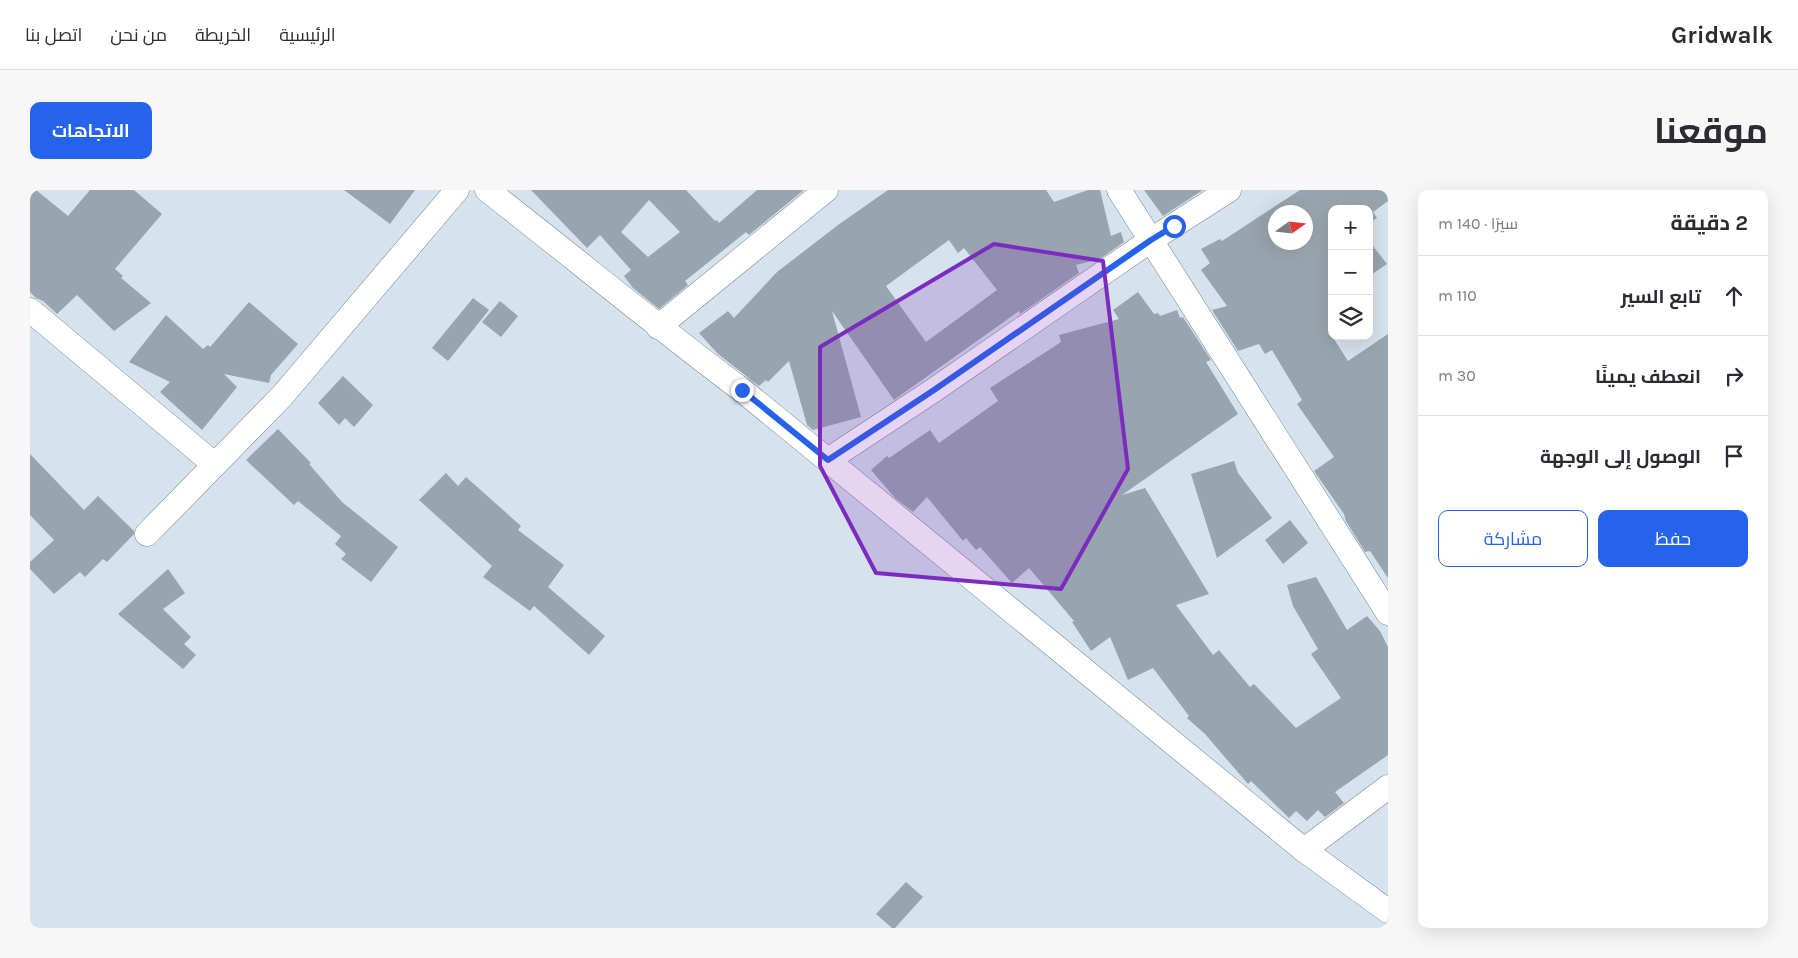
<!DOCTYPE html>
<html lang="ar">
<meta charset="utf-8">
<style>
body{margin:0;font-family:Karla,Cairo,sans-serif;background:#f7f7f7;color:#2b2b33;direction:rtl}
.controls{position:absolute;right:15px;top:15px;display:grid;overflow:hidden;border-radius:10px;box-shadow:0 5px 20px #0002}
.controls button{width:45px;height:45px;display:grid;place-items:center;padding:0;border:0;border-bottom:1px solid #e1e1e2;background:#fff;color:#2b2b33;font:25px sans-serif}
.compass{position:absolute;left:1238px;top:15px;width:45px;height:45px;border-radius:50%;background:#fff;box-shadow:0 5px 20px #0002;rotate:76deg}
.stop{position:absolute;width:15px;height:15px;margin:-11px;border:4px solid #2563eb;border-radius:50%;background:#fff}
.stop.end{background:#2563eb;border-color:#fff;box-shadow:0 1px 5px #0008}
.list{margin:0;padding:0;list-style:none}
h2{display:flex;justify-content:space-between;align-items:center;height:65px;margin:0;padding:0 20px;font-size:21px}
h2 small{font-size:16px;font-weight:400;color:#7c7c81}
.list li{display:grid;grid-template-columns:32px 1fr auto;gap:15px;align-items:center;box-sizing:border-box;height:80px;padding:0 20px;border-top:1px solid #e1e1e2}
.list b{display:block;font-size:19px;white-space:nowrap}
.list em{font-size:16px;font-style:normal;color:#7c7c81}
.actions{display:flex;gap:10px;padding:15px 20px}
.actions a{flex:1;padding:11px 0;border:1px solid #2563eb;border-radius:10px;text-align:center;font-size:18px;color:#2563eb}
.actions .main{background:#2563eb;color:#fff}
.icon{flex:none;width:28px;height:28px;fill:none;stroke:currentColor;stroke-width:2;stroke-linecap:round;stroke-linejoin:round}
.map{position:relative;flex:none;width:1358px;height:738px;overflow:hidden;direction:ltr;border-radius:10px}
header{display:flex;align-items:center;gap:30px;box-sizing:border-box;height:70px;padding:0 25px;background:#fff;border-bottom:1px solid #e1e1e2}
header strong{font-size:24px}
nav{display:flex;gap:28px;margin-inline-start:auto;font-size:18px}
.intro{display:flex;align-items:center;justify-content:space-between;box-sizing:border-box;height:120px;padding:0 30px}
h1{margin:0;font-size:35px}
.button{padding:12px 22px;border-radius:10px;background:#2563eb;color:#fff;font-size:18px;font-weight:700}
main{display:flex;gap:30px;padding:0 30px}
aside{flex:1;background:#fff;border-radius:10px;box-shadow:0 5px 20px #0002}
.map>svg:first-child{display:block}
</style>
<header>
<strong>Gridwalk</strong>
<nav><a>الرئيسية</a><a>الخريطة</a><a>من نحن</a><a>اتصل بنا</a></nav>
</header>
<div class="intro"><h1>موقعنا</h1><a class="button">الاتجاهات</a></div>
<main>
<aside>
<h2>2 دقيقة<small>سيرًا · 140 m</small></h2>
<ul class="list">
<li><svg class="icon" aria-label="ahead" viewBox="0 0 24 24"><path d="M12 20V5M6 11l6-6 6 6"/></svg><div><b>تابع السير</b></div><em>110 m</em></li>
<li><svg class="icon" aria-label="right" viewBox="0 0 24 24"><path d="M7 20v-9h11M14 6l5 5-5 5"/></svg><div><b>انعطف يمينًا</b></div><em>30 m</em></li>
<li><svg class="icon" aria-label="arrive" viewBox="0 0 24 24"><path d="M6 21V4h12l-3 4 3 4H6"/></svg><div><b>الوصول إلى الوجهة</b></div></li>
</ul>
<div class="actions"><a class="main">حفظ</a><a>مشاركة</a></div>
</aside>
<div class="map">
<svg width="1358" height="738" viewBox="0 0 1358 738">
<rect width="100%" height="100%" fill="#d6e2ec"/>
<!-- building -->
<g fill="#99a5ae" fill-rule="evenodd">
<path d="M 0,0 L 6,0 L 38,26 L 60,0 L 104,0 L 132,24 L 85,79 L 93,86 L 91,88 L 121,113 L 84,141 L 47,105 L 27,124 L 13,111 L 6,108 L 0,102 Z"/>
<path d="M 314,0 L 385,0 L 360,34 Z"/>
<path d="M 501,0 L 656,0 L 685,31 L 687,30 L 689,33 L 727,0 L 774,0 L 719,45 L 716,42 L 655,91 L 658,95 L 629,119 L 603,98 L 594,86 L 601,80 L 570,45 L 557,58 ZM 619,10 L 650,42 L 618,67 L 591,42 Z"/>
<path d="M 858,0 L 1016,0 L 1024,12 L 1058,0 L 1070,0 L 1081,46 L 1091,42 L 1094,52 L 1070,69 L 1046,75 L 1049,83 L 990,124 L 989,121 L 864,210 L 802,121 L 831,227 L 783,240 L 777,235 L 759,171 L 738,192 L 736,190 L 729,196 L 688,164 L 669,143 L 698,121 L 704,128 L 747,82 L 808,35 ZM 919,50 L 928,63 L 934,58 L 967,100 L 896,152 L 856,96 Z"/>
<path d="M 1114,0 L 1173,0 L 1133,26 Z"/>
<path d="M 1270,0 L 1358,0 L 1358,11 L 1343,22 L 1347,28 L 1339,33 L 1339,19 L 1302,19 L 1302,146 L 1318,171 L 1358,144 L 1358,388 L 1340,361 L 1335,362 L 1316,331 L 1314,324 L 1284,281 L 1304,267 L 1267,214 L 1272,210 L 1242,160 L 1235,164 L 1229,154 L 1208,161 L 1182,120 L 1197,116 L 1171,80 L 1180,73 L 1171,59 L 1190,49 L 1192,51 ZM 1246,22 L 1276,22 L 1276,52 L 1246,52 Z"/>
<path d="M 1339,51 L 1357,74 L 1339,86 Z"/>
<path d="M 1108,102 L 1124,124 L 1128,123 L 1130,126 L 1147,120 L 1150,128 L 1153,127 L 1181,170 L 1176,172 L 1208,224 L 1092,305 L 1115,298 L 1179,404 L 1146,415 L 1183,465 L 1189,460 L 1220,497 L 1224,494 L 1266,538 L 1311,508 L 1281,464 L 1288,459 L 1263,416 L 1257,395 L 1286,387 L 1317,440 L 1337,426 L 1350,441 L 1358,457 L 1358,565 L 1305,602 L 1314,613 L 1295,627 L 1288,620 L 1277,631 L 1266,621 L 1259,628 L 1221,591 L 1218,594 L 1175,544 L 1157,528 L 1159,526 L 1123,478 L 1098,490 L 1080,447 L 1061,461 L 1042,432 L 1044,431 L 999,378 L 982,393 L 950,357 L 946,360 L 936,348 L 933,351 L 897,307 L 883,322 L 865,308 L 841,280 L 857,266 L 859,268 L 900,240 L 909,253 L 968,211 L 960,198 L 1031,152 L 1029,145 L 1089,129 L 1083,120 Z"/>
<path d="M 443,108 L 459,120 L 418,171 L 402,158 Z"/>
<path d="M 470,111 L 488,126 L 471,147 L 452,132 Z"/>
<path d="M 219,112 L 268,154 L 241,185 L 239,193 L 194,184 L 207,197 L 172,240 L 130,202 L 140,192 L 99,172 L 136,125 L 173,159 L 178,155 L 180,157 Z"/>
<path d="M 313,186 L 343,215 L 324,237 L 315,228 L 309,235 L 288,213 Z"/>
<path d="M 248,239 L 281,273 L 279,274 L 312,312 L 368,357 L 341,392 L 311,369 L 316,364 L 305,354 L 311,346 L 268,311 L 264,315 L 216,270 Z"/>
<path d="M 0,264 L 54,320 L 68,306 L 104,341 L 104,344 L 77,372 L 73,369 L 55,387 L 50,382 L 24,404 L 0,379 L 0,372 L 24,350 L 0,325 Z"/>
<path d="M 1204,271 L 1208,283 L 1242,328 L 1187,368 L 1161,284 Z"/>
<path d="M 416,283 L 428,296 L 436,287 L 491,336 L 488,340 L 534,375 L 518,397 L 575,446 L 559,465 L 504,416 L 500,421 L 453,387 L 462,376 L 389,310 Z"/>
<path d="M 1260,330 L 1278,353 L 1253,374 L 1235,350 Z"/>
<path d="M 138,379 L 155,403 L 133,419 L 161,447 L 154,454 L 166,465 L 153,479 L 88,424 Z"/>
<path d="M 876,692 L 893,707 L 865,738 L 862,738 L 846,724 Z"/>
</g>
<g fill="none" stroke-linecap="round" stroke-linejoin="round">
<!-- street casing -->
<g stroke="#7b8690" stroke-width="25">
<g id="street">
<path d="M 457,0 C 542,66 625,135 712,200 L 1274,660 L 1358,721"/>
<path d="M 1089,0 L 1358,423"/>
<path d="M 0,120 L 184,274"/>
<path d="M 628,137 L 796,0"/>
<path d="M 798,270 L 904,200 L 1121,50 L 1199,0"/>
<path d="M 117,344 L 252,206 L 427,0"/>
<path d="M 1274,660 L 1358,597"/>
</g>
</g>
<!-- street -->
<use href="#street" stroke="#fff" stroke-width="24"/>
</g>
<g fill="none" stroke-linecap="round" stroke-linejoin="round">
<!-- route -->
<path stroke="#2563eb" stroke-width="6" d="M 712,200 L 798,270 L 904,200 L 1121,50 L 1144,36"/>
</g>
<!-- marked area -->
<path fill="#7b2cbf" fill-opacity="0.2" stroke="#7b2cbf" stroke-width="4" stroke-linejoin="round" d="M 964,54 L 1073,71 L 1098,279 L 1031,399 L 846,383 L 790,276 L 790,157 Z"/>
</svg>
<div class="controls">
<button>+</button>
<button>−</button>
<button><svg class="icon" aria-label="layers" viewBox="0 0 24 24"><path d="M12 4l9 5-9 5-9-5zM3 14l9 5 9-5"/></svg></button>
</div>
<svg class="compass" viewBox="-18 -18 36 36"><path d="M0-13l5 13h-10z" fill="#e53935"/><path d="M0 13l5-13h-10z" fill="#7c7c81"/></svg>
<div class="stop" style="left:1144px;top:36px"></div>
<div class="stop end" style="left:712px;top:200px"></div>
</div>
</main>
